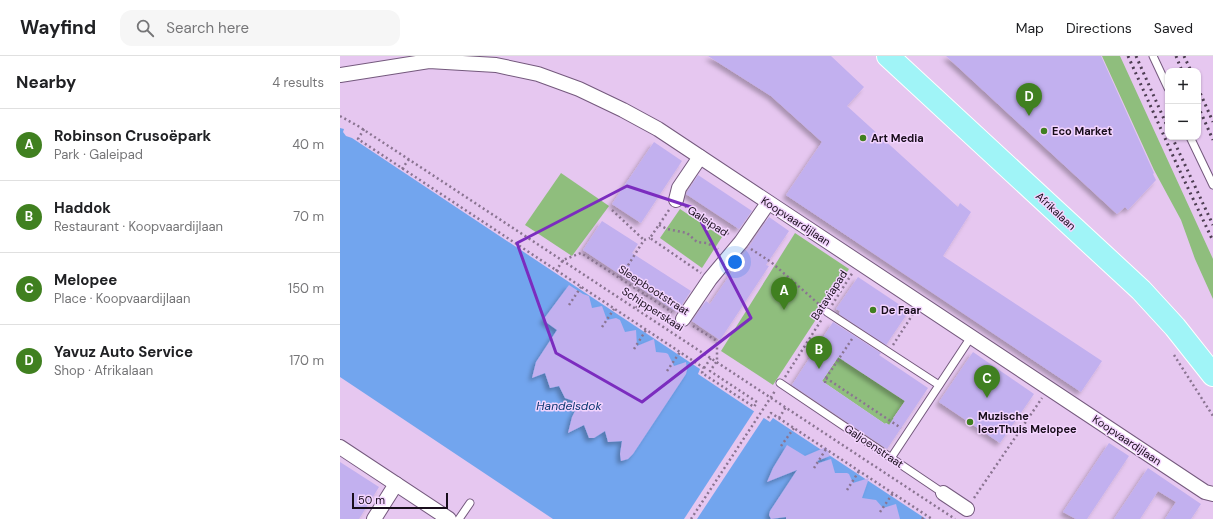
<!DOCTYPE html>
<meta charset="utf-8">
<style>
body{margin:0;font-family:"DM Sans",sans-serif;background:#f6f6f6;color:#202124}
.controls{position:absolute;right:12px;top:12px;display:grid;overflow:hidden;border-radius:8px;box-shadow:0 1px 3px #0004}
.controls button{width:36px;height:36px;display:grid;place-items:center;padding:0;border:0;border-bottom:1px solid #e0e0e0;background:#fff;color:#202124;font:20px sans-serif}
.scale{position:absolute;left:12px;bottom:10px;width:96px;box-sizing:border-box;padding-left:4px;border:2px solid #180d1b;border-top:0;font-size:11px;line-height:14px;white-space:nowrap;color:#180d1b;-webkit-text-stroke:3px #f3d4fe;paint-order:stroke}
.you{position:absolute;left:395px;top:206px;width:14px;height:14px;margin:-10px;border:3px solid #fff;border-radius:50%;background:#1a73e8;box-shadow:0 0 0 6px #1a73e833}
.badge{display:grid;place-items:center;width:26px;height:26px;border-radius:50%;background:#408020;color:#fff;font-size:13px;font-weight:700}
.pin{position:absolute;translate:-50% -33px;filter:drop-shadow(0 1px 2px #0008)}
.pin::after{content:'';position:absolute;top:21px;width:14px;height:12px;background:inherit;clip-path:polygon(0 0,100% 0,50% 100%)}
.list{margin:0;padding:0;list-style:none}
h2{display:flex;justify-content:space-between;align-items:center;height:52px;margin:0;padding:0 16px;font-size:17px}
h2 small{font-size:13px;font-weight:400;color:#757577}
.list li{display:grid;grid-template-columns:26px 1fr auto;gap:12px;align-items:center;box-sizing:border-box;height:72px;padding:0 16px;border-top:1px solid #e0e0e0}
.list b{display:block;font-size:15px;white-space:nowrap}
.list p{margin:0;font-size:13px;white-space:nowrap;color:#757577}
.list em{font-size:13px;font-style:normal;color:#757577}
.icon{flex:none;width:22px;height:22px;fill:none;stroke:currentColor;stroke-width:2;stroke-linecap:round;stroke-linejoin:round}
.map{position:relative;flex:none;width:873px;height:463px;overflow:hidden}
header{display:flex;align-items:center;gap:24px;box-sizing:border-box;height:56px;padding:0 20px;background:#fff;border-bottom:1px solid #e0e0e0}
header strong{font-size:19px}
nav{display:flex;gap:22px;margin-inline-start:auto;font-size:14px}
.search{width:280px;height:36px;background:#f6f6f6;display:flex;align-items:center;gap:10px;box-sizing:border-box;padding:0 14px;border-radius:12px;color:#757577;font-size:15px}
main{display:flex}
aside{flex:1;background:#fff}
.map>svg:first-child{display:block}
</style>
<header>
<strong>Wayfind</strong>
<div class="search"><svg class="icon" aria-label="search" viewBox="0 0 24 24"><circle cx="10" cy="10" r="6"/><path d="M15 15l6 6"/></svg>Search here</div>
<nav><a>Map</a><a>Directions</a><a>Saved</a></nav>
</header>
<main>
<aside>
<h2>Nearby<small>4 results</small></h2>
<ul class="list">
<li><span class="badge">A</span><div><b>Robinson Crusoëpark</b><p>Park · Galeipad</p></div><em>40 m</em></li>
<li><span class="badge">B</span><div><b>Haddok</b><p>Restaurant · Koopvaardijlaan</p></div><em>70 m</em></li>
<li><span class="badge">C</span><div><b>Melopee</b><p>Place · Koopvaardijlaan</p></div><em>150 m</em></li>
<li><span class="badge">D</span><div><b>Yavuz Auto Service</b><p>Shop · Afrikalaan</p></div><em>170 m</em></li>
</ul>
</aside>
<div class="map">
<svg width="873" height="463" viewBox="0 0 873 463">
<defs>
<filter id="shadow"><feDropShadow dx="-3.5" dy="3.5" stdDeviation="2" flood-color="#0004"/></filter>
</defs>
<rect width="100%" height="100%" fill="#e6c7f0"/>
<!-- green -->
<g fill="#8fbe7d">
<path d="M 762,0 L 780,0 L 873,203 L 873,243 L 855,203 L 841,164 L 814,114 Z"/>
<path d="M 221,117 L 269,150 L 232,200 L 185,169 Z"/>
<path d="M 340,153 L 382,181 L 362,212 L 320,182 Z"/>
<path d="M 455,177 L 509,213 L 433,329 L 381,295 Z"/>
<path d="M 508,287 L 504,305 L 565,345 L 553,362 L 560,366 L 556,373 L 546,367 L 545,368 L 482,325 Z"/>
</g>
<!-- water -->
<path fill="#72a5ee" d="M 0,72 L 4,73 L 3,76 L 6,80 L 12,82 L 360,313 L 358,318 L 430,366 L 433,362 L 586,463 L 213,463 L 0,321 Z"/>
<!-- pier -->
<path fill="#e6c7f0" d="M 415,354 L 425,360 L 357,463 L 344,463 Z"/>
<!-- building -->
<g fill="#c2b0ef" fill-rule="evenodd" filter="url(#shadow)">
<path d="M 368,0 L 491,0 L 524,31 L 507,50 L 618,151 L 620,147 L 631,156 L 603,200 L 762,305 L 741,336 L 446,139 L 482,86 L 431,40 Z"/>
<path d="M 606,0 L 761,0 L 814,117 L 813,118 L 816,124 L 788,154 L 785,151 L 777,158 Z"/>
<path d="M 314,86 L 342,105 L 301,167 L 272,148 Z"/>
<path d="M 358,119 L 412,155 L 399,173 L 346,138 Z"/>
<path d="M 429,161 L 449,175 L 426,209 L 429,210 L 380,284 L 352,265 L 366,245 L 370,248 Z"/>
<path d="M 262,165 L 298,188 L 292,197 L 351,235 L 337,256 L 243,194 Z"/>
<path d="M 518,221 L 569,255 L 546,289 L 499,258 L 500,255 L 496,253 Z"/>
<path d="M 229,229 L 243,238 L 249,240 L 252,252 L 262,250 L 267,264 L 276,262 L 280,264 L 285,276 L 296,274 L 297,290 L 314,283 L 316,296 L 326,297 L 328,298 L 334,310 L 346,306 L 347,314 L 346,318 L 293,398 L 288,403 L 281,405 L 280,398 L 282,385 L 268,386 L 265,375 L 254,382 L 249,382 L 244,369 L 228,377 L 232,361 L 239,347 L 225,342 L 219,330 L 210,332 L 205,317 L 192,322 L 196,306 L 217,274 L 203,264 Z"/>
<path d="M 493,266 L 541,297 L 539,299 L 588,332 L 547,393 L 452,329 ZM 498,301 L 565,345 L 549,369 L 546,367 L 545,368 L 482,325 Z"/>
<path d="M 633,296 L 694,338 L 660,387 L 599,346 Z"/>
<path d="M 769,387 L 789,400 L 747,463 L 736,463 L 723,456 Z"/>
<path d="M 447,389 L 465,400 L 486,391 L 490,400 L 477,405 L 479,407 L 491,403 L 495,417 L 507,417 L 509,418 L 513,427 L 529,422 L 522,442 L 536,444 L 543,452 L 556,448 L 560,463 L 446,463 L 446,461 L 431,463 L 429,459 L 430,455 L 457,414 L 427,426 L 433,412 Z"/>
<path d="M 0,406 L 39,431 L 19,463 L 0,463 Z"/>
<path d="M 808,412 L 861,448 L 851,463 L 825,463 L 836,446 L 818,435 L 800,463 L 774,463 Z"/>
</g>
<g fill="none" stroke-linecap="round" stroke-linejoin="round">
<!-- lane casing -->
<g stroke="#74597d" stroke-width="9">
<g id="lane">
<path d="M 813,0 L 828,32"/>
<path d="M 850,81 L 873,129"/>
<path d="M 487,256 L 599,329"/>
<path d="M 440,327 L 603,437"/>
<path d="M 551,402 L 631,281"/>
<path d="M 119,463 L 130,447"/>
</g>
</g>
<!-- street casing -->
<g stroke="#74597d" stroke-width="16">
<g id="street">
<path d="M 0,19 L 89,5 L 156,9 L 198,18 L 239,33 L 283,54 L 318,73 L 865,436 L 873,438"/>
<path d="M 336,144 L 339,132 L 360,101"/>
<path d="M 343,263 L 370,223 L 401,186 L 428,147"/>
<path d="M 0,391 L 109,463"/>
<path d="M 603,437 L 627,453"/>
<path d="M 34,463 L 56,428"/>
</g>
</g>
<!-- primary casing -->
<g stroke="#fff" stroke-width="24">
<path id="primary" d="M 548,0 L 801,234 L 835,271 L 873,319"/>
</g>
<!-- path -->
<g stroke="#8a7491" stroke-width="2.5" stroke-dasharray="2 3" stroke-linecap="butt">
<path d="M 0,60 L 18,70 L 615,463"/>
<path d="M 24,73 L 18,83 L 364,312 L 362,317 L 414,351 L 417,346 L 370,315 L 377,305 L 377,285 L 353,270"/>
<path d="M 62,113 L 69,103"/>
<path d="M 345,150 L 390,179"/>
<path d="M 272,154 L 304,184"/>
<path d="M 329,154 L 310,182 L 361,217"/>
<path d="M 319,169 L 327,173 L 347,177 L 357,186 L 367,187 L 378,193"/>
<path d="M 411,193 L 431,206 L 481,250"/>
<path d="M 216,215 L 223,204 L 241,197 L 332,256"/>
<path d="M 280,222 L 304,184 L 310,182"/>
<path d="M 229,249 L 241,231"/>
<path d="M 492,249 L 513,216"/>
<path d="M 296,252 L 305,239"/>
<path d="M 262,271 L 274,253"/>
<path d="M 553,289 L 573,258"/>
<path d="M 294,293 L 306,274"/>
<path d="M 834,299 L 873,360"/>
<path d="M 364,312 L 371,302"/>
<path d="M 327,315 L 340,296"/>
<path d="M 445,321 L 482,263"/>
<path d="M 486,322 L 561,372"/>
<path d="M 485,327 L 486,322 L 512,283"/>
<path d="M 428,362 L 431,357 L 592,463"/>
<path d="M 439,362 L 446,351"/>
<path d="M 441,390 L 454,372"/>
<path d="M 474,412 L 486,393"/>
<path d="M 507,434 L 519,415"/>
<path d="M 634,442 L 702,342"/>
<path d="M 540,456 L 553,437"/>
<path d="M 351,463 L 435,335"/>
<path d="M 582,463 L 585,459"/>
</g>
<!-- lane -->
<use href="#lane" stroke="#fff" stroke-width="7"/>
<!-- street -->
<use href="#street" stroke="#fff" stroke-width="14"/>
<!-- primary -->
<use href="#primary" stroke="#a0f4f7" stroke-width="22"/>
<!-- rail -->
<g stroke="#4d3d52" stroke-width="3" stroke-dasharray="2 4" stroke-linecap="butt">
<path d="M 788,0 L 838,111 L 873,185"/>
<path d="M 796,0 L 828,72"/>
<path d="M 836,0 L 842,15"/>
<path d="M 844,0 L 851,15"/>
<path d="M 858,32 L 873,66"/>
<path d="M 858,50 L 873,84"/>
<path d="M 832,81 L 873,169"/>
</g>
</g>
<!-- marked area -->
<path fill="none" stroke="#7b2cbf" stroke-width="3" stroke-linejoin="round" d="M 287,130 L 354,152 L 411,262 L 302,346 L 216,297 L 177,187 Z"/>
<!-- markers -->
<g fill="#408020" stroke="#f3d4fe" stroke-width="1.5">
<circle cx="704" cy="75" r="4"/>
<circle cx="523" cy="82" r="4"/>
<circle cx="533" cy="254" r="4"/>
<circle cx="630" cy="366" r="4"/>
</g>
<g text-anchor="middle" stroke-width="3" stroke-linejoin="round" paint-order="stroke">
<!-- poi labels -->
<g font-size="11" font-weight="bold" fill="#180d1b" stroke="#f3d4fe" text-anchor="start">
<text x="712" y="79">Eco Market</text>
<text x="531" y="86">Art Media</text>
<text x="541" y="258">De Faar</text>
<text x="638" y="364">Muzische<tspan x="638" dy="13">leerThuis Melopee</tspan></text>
</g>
<!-- street labels -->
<g font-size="11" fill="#180d1b" stroke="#f3d4fe">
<text transform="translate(716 155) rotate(43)" y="4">Afrikalaan</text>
<text transform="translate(368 165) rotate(33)" y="4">Galeipad</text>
<text transform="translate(456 165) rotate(33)" y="4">Koopvaardijlaan</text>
<text transform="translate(314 234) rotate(33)" y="4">Sleepbootstraat</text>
<text transform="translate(489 239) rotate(-57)" y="4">Bataviapad</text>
<text transform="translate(313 253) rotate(33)" y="4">Schipperskaai</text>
<text transform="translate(787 384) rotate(34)" y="4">Koopvaardijlaan</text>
<text transform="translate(534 390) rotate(34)" y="4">Galjoenstraat</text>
</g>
<!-- water labels -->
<g font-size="12" font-style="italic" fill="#0f3972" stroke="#f3d4fe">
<text x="229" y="354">Handelsdok</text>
</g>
</g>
</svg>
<div class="controls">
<button>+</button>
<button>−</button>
</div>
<div class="scale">50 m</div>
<div class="you"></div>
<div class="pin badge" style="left:444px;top:254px">A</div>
<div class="pin badge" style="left:479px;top:313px">B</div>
<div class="pin badge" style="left:647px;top:342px">C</div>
<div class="pin badge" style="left:689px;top:60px">D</div>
</div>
</main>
